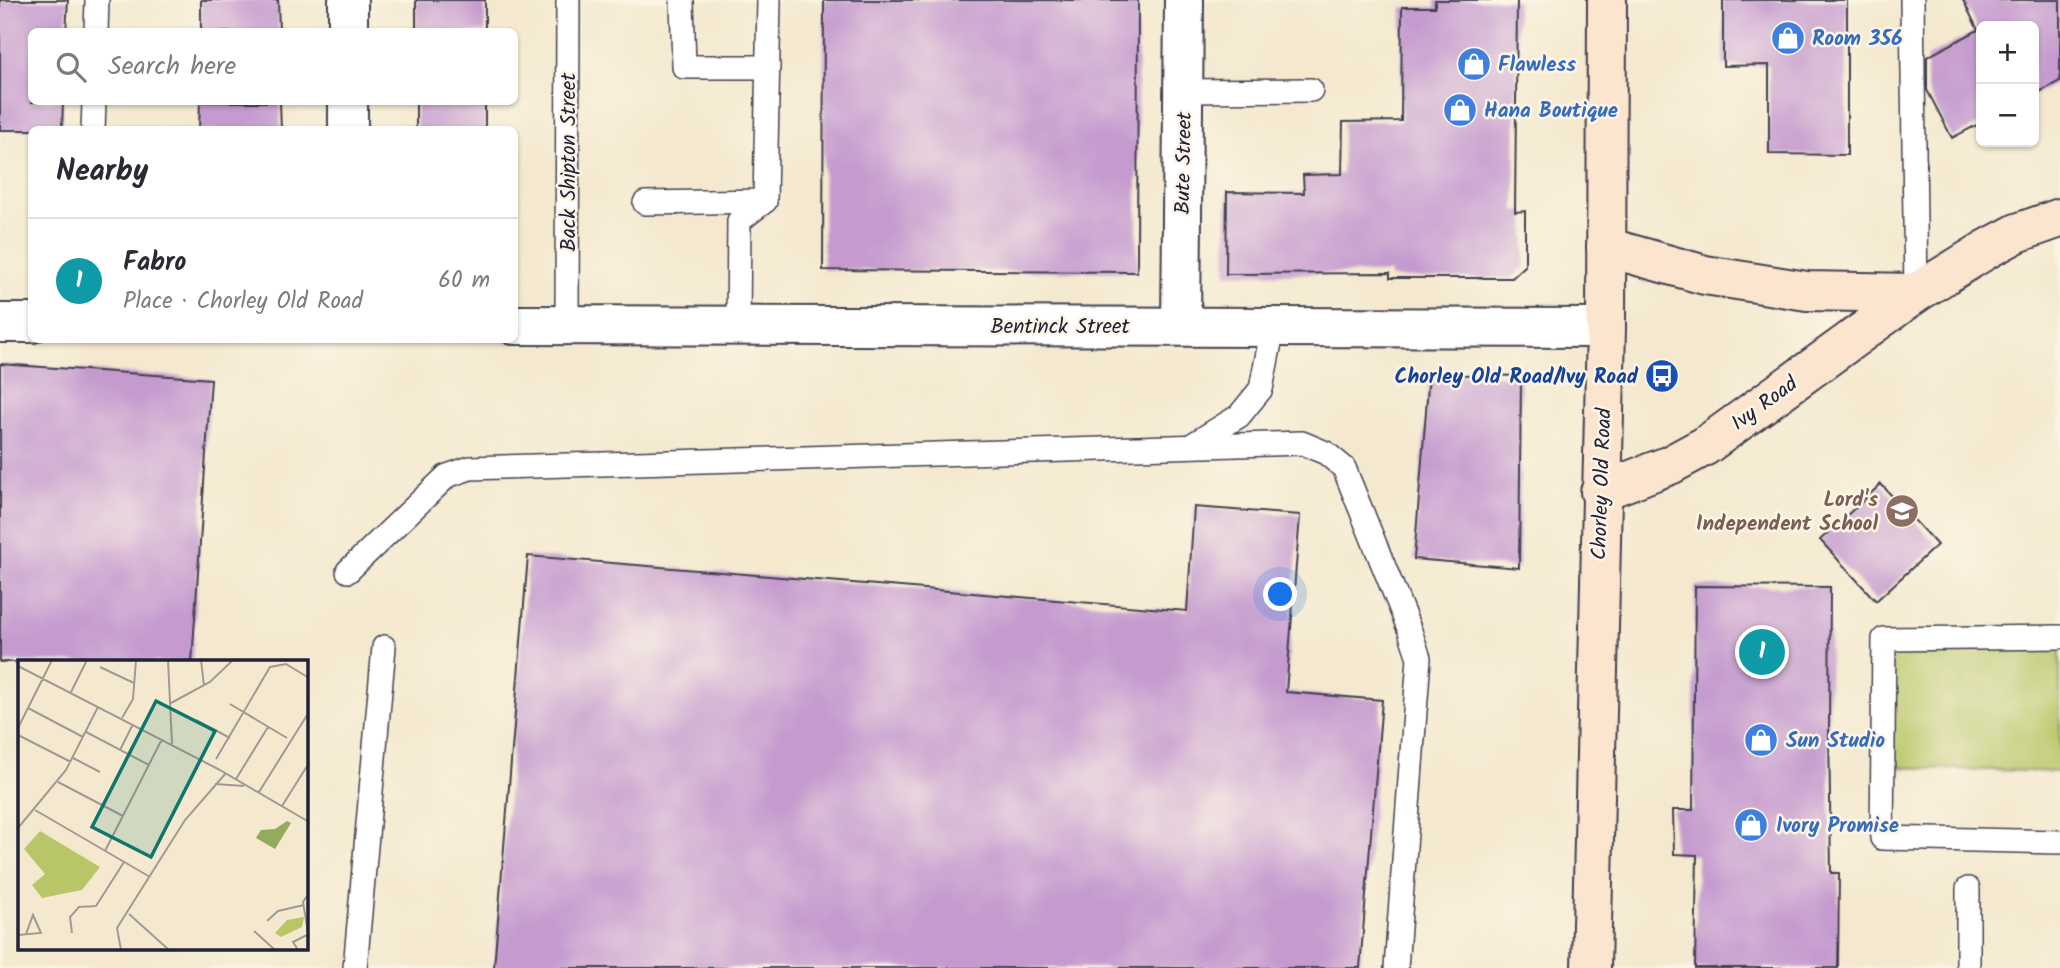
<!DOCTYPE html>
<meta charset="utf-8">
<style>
body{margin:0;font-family:Kalam,sans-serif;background:#f2f2f3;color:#2b2b33}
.controls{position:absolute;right:21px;top:21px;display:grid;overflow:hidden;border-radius:10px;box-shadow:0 2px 5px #0004}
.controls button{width:63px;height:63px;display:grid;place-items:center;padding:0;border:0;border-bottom:2px solid #e1e1e2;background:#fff;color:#2b2b33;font:35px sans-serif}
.you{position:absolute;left:1281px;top:595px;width:24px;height:24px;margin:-18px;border:5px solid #fff;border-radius:50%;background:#1a73e8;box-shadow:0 0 0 10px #1a73e833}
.badge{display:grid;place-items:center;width:46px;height:46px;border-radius:50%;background:#c8321e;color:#fff;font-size:23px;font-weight:700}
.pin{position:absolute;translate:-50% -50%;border:4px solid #fff;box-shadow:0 2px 7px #0006}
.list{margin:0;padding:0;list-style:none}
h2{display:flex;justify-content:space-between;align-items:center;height:91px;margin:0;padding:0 28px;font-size:30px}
h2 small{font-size:23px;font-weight:400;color:#7c7c81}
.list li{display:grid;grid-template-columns:46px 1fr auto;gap:21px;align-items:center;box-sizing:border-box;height:126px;padding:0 28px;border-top:2px solid #e1e1e2}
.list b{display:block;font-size:26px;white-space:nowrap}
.list p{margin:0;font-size:23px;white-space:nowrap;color:#7c7c81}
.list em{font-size:23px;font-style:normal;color:#7c7c81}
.icon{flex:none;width:38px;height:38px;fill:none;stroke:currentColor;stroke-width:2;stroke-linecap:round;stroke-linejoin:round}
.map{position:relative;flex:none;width:2060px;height:968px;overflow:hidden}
.search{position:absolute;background:#fff;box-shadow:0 2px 5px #0004;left:28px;top:28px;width:490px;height:77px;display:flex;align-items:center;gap:18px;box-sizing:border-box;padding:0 24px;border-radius:10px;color:#7c7c81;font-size:26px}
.panel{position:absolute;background:#fff;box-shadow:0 2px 5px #0004;left:28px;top:126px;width:490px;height:217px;border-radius:10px}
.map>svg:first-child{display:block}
</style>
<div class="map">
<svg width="2060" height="968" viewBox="0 0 2060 968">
<rect width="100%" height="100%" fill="#fcf5e5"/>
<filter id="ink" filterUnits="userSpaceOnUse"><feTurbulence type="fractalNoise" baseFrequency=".0143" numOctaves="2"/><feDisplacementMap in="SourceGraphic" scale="14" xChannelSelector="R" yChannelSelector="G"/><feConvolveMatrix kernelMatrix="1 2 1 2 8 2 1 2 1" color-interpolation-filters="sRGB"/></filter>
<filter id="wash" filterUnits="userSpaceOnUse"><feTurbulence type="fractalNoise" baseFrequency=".00686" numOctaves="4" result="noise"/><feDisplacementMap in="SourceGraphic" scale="28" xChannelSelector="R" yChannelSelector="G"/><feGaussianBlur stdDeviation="1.57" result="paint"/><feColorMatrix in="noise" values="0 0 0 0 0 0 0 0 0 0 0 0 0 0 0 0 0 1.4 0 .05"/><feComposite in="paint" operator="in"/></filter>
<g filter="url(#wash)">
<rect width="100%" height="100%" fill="#f4e9cf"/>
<!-- green -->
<path fill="#b9c668" stroke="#6e7452" stroke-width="2" d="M 2060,637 L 2060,772 L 1882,767 L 1884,639 Z"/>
<g id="blocks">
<!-- building -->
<g fill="#c59bcf">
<path d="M 0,0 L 68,0 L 66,32 L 32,32 L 32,102 L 63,102 L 62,130 L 0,130 Z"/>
<path d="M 201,0 L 278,0 L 279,32 L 201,32 Z"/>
<rect x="416" y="0" width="69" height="32"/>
<path d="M 824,0 L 1138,0 L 1137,272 L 823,270 Z"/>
<path d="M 1435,0 L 1517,0 L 1515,212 L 1525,211 L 1525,266 L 1512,278 L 1390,278 L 1390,273 L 1226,274 L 1227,192 L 1304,193 L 1303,175 L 1342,174 L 1343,122 L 1401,121 L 1402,7 L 1435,7 Z"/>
<path d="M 1723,0 L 1847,0 L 1847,155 L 1769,154 L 1769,65 L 1723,66 Z"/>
<path d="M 1963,0 L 2060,0 L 2060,81 L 2034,95 L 2034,26 L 1981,26 L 1981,123 L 1952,138 L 1927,90 L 1927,57 L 1978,30 Z"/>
<path d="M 200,102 L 280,102 L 281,130 L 199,130 Z"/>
<rect x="416" y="102" width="69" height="28"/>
<path d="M 0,364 L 211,379 L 192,662 L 0,662 Z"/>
<path d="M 1429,374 L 1521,376 L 1519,568 L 1414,559 Z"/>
<path d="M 1881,484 L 1937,545 L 1876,601 L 1820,540 Z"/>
<path d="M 1194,507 L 1300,515 L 1286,692 L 1382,700 L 1360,968 L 494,968 L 528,556 L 1187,611 Z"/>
<path d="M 1695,586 L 1830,587 L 1829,726 L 1831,873 L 1839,873 L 1838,968 L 1695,968 L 1697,855 L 1674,854 L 1673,810 L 1693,810 Z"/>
</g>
</g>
</g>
<g filter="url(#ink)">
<use href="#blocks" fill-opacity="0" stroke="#424051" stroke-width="2"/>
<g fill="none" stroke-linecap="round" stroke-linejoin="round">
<!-- lane casing -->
<g stroke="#424051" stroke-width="26">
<g id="lane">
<path d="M 682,0 L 684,67 L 768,67"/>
<path d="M 1912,0 L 1916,293"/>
<path d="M 96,32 L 97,0"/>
<path d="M 1184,91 L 1311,90"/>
<path d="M 93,130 L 94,102"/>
<path d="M 645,203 L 765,201"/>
<path d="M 567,325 L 568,0"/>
<path d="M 738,325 L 739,221 L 765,201 L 769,0"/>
<path d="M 1192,445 L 1239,416 L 1261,389 L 1273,327"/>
<path d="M 348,571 L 447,476 L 470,468 L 1302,443 L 1326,453 L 1344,468 L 1410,631 L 1419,658 L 1396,968"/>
<path d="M 2060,637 L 1884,639 L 1882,838 L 2060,842"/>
<path d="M 1968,889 L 1968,968"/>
<path d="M 355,968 L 384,647"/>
</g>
</g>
<!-- street casing -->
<g stroke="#424051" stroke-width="42">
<g id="street">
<path d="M 348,32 L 348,0"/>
<path d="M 348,130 L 348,102"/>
<path d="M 0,323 L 32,323"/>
<path d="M 514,325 L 1606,328"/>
<path d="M 1181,326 L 1184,0"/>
</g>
</g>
<!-- secondary casing -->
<g stroke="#424051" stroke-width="42">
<g id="secondary">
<path d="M 1606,247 L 1705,275 L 1807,291 L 1916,293"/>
<path d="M 1600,492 L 1670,465 L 1705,446 L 1916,293 L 1987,249 L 2017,233 L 2060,218"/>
<path d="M 1591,968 L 1606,328 L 1607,0"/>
</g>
</g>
<!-- lane -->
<use href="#lane" stroke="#fff" stroke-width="23"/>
<!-- street -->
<use href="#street" stroke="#fff" stroke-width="38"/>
<!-- secondary -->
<use href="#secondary" stroke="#fbe5cf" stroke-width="38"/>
</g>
</g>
<!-- icons -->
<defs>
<g id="shop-disc" transform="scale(1.75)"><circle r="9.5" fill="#3f7fe0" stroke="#fcf5e5"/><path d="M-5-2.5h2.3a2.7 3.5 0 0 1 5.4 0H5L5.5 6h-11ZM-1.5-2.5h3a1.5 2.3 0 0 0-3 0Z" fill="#fff"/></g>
<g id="bus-disc" transform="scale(1.75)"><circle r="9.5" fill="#1a4fb4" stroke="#fcf5e5"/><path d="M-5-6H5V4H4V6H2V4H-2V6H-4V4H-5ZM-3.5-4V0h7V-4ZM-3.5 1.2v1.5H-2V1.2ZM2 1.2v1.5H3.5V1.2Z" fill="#fff"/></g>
<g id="school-disc" transform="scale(1.75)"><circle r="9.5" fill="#8d6e63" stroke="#fcf5e5"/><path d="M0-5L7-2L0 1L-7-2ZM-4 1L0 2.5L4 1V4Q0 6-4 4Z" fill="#fff"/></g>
</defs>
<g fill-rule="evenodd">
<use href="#shop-disc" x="1788" y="38"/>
<use href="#shop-disc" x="1474" y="64"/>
<use href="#shop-disc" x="1460" y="110"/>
<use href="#bus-disc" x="1662" y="376"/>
<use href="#school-disc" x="1902" y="511"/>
<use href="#shop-disc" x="1761" y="740"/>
<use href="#shop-disc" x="1751" y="825"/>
</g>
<g text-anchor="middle" stroke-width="5" stroke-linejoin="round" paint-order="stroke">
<!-- shop labels -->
<g font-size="21" font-weight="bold" fill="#366cbe" stroke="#fcf5e5" text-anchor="start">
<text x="1812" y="45">Room 356</text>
<text x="1498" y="71">Flawless</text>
<text x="1484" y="117">Hana Boutique</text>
<text x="1786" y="747">Sun Studio</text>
<text x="1776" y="832">Ivory Promise</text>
</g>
<!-- street labels -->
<g font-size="21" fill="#22223b" stroke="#fcf5e5">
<text transform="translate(568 162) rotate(-90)" y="7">Back Shipton Street</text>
<text transform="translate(1183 163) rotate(-89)" y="7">Bute Street</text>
<text x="1060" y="333">Bentinck Street</text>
<text transform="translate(1764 403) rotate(-36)" y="7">Ivy Road</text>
<text transform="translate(1601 484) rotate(-88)" y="7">Chorley Old Road</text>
</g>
<!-- transit labels -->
<g font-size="21" font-weight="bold" fill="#164399" stroke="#fcf5e5" text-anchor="end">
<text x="1638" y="383">Chorley Old Road/Ivy Road</text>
</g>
<!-- education labels -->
<g font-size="21" font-weight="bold" fill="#785e54" stroke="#fcf5e5" text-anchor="end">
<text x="1878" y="506">Lord's<tspan x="1878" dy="24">Independent School</tspan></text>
</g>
</g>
<!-- overview -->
<g transform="translate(18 660)">
<rect width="290" height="290" fill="#f4e9cf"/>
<path d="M 22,171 L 82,207 L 64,230 L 24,238 L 14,225 L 27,214 L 6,189 ZM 286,257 L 284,267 L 263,277 L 257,273 L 269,260 Z" fill="#b9c668"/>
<path d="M 269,161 L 273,163 L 257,189 L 238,178 L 243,170 L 257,169 Z" fill="#92ab5c"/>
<path fill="none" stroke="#a09994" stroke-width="2" d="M 150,0 L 154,84M 183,0 L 186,26M 0,6 L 200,109 L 291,162M 82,7 L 116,23M 53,32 L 69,0M 153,43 L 192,22 L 215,0M 212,44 L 269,78M 10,48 L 65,77M 104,58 L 115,39 L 118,0M 178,60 L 212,78M 0,68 L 34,0M 68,72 L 131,105M 0,75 L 53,102M 102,90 L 115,64M 55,98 L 82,112M 198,99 L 252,7 L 268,4 L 291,18M 218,119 L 250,67M 40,122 L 105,156M 197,124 L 226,126M 237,131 L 241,132 L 291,52M 264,146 L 291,103M 17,150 L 132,217M 0,168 L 48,110 L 80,47M 87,191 L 144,79M 291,233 L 285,242 L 291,278M 111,254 L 151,290M 249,261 L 260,251 L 286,245M 236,271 L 257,290M 54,273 L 52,257 L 61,247 L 78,246 L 106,202M 0,275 L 23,273 L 15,255 L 8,274M 103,290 L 99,268 L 167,160 L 208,113M 280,290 L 275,282 L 289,275"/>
<path fill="#0f766e" fill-opacity="0.15" stroke="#0f766e" stroke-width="3.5" d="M 138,41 L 197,71 L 133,197 L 74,167 Z"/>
<rect width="290" height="290" fill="none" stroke="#22223b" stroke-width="3.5"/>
</g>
</svg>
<div class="controls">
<button>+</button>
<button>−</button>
</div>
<div class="you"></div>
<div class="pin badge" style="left:1762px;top:652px;background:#0f9aa8">1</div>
<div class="search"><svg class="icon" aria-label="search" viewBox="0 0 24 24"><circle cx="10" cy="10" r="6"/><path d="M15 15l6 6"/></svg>Search here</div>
<section class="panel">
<h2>Nearby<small></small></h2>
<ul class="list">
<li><span class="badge" style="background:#0f9aa8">1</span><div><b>Fabro</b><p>Place · Chorley Old Road</p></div><em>60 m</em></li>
</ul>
</section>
</div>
